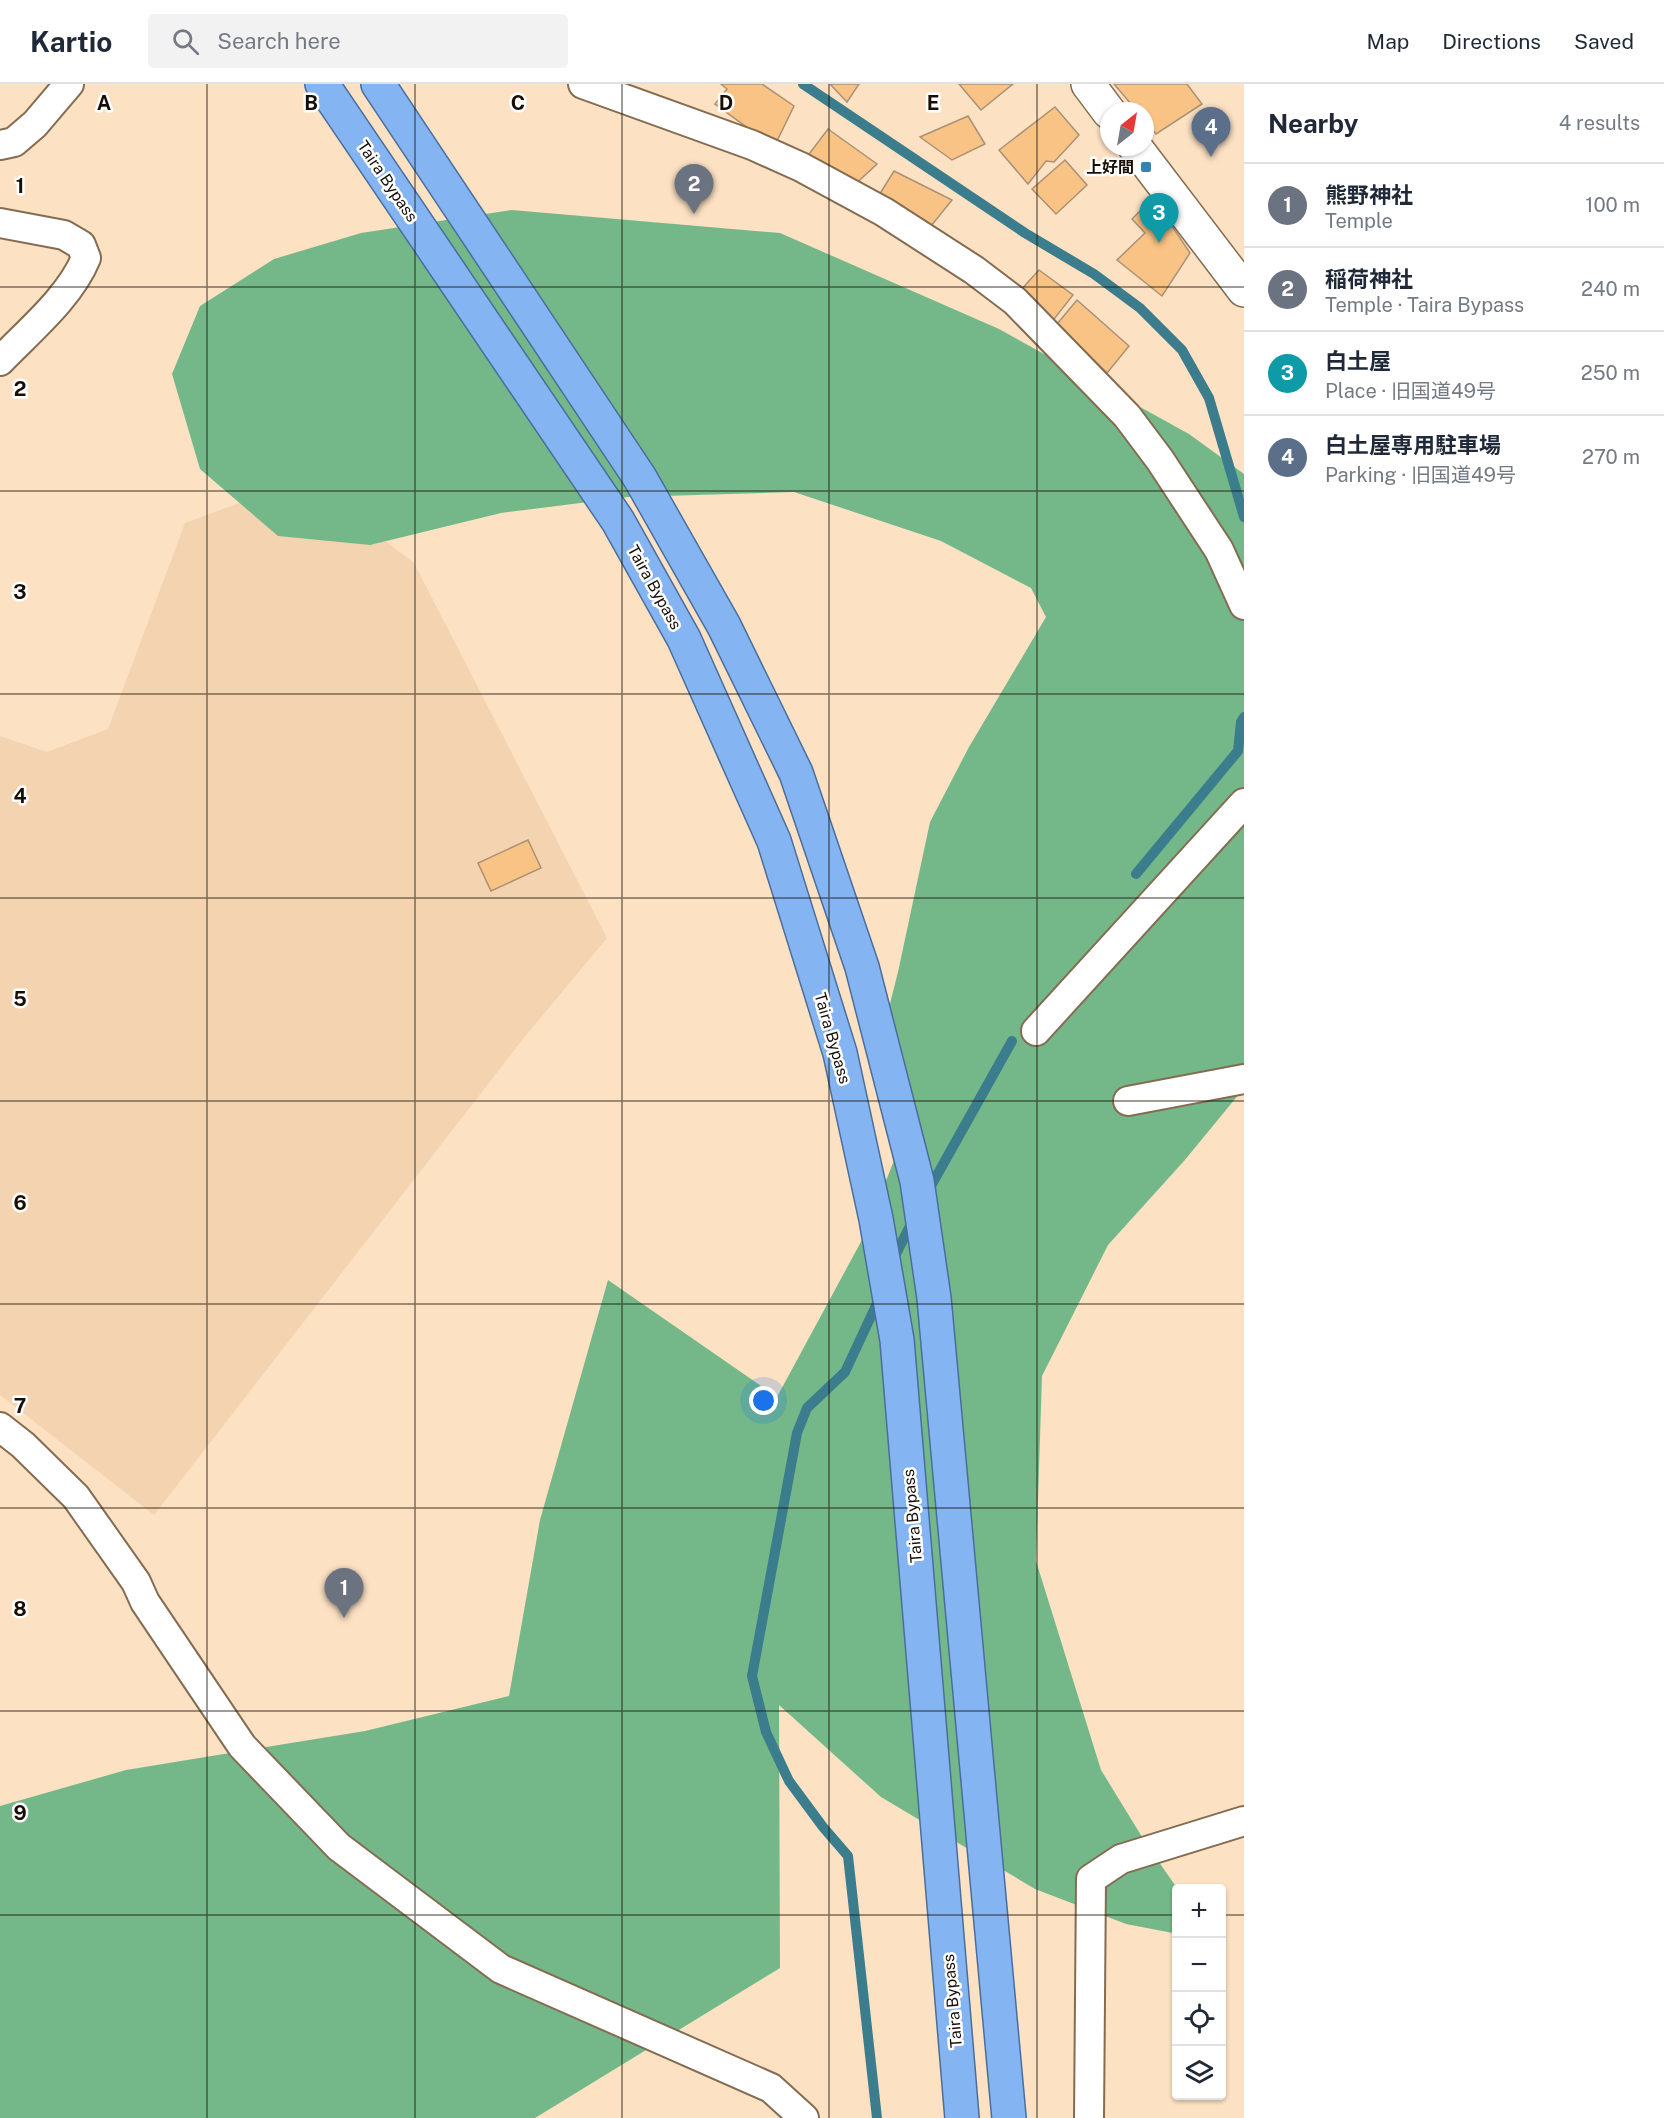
<!DOCTYPE html>
<meta charset="utf-8">
<style>
body{margin:0;font-family:"Public Sans","Noto Sans JP",sans-serif;background:#f2f2f3;color:#1f2937}
.controls{position:absolute;right:18px;bottom:18px;display:grid;overflow:hidden;border-radius:6px;box-shadow:0 2px 4px #0004}
.controls button{width:54px;height:54px;display:grid;place-items:center;padding:0;border:0;border-bottom:2px solid #e0e1e3;background:#fff;color:#1f2937;font:30px sans-serif}
.compass{position:absolute;left:1100px;top:18px;width:54px;height:54px;border-radius:50%;background:#fff;box-shadow:0 2px 4px #0004;rotate:31deg}
.you{position:absolute;left:764px;top:1317px;width:21px;height:21px;margin:-15px;border:4px solid #fff;border-radius:50%;background:#1a73e8;box-shadow:0 0 0 9px #1a73e833}
.badge{display:grid;place-items:center;width:39px;height:39px;border-radius:50%;background:#7c3aed;color:#fff;font-size:20px;font-weight:700}
.pin{position:absolute;translate:-50% -50px;filter:drop-shadow(0 2px 3px #0008)}
.pin::after{content:'';position:absolute;top:32px;width:21px;height:18px;background:inherit;clip-path:polygon(0 0,100% 0,50% 100%)}
.list{margin:0;padding:0;list-style:none}
h2{display:flex;justify-content:space-between;align-items:center;height:78px;margin:0;padding:0 24px;font-size:26px}
h2 small{font-size:20px;font-weight:400;color:#747a83}
.list li{display:grid;grid-template-columns:39px 1fr auto;gap:18px;align-items:center;box-sizing:border-box;height:84px;padding:0 24px;border-top:2px solid #e0e1e3}
.list b{display:block;font-size:22px;white-space:nowrap}
.list p{margin:0;font-size:20px;white-space:nowrap;color:#747a83}
.list em{font-size:20px;font-style:normal;color:#747a83}
.icon{flex:none;width:33px;height:33px;fill:none;stroke:currentColor;stroke-width:2;stroke-linecap:round;stroke-linejoin:round}
.map{position:relative;flex:none;width:1244px;height:2034px;overflow:hidden}
header{display:flex;align-items:center;gap:36px;box-sizing:border-box;height:84px;padding:0 30px;background:#fff;border-bottom:2px solid #e0e1e3}
header strong{font-size:28px}
nav{display:flex;gap:33px;margin-inline-start:auto;font-size:21px}
.search{width:420px;height:54px;background:#f2f2f3;display:flex;align-items:center;gap:15px;box-sizing:border-box;padding:0 21px;border-radius:6px;color:#747a83;font-size:22px}
main{display:flex}
aside{flex:1;background:#fff}
.map>svg:first-child{display:block}
</style>
<header>
<strong>Kartio</strong>
<div class="search"><svg class="icon" aria-label="search" viewBox="0 0 24 24"><circle cx="10" cy="10" r="6"/><path d="M15 15l6 6"/></svg>Search here</div>
<nav><a>Map</a><a>Directions</a><a>Saved</a></nav>
</header>
<main>
<div class="map">
<svg width="1244" height="2034" viewBox="0 0 1244 2034">
<rect width="100%" height="100%" fill="#fce1c3"/>
<!-- built -->
<path fill="#f4d4b0" d="M 305,395 L 414,479 L 607,854 L 523,955 L 154,1431 L 0,1311 L 0,652 L 47,668 L 108,645 L 185,439 Z"/>
<!-- forest -->
<path fill="#74b889" d="M 512,126 L 780,149 L 999,245 L 1189,350 L 1244,390 L 1244,1004 L 1184,1077 L 1108,1161 L 1042,1292 L 1036,1477 L 1101,1686 L 1147,1761 L 1177,1804 L 1176,1844 L 1173,1849 L 1126,1840 L 1035,1805 L 881,1713 L 779,1621 L 780,1884 L 535,2034 L 0,2034 L 0,1722 L 126,1686 L 365,1647 L 509,1612 L 540,1436 L 608,1196 L 777,1313 L 863,1154 L 901,1059 L 878,967 L 898,888 L 930,738 L 969,663 L 1046,533 L 1031,504 L 941,457 L 794,408 L 628,413 L 501,429 L 370,461 L 278,452 L 200,385 L 172,290 L 200,222 L 274,175 L 361,149 Z"/>
<g fill="none" stroke-linecap="round" stroke-linejoin="round">
<!-- stream -->
<g stroke="#3b7c8d" stroke-width="10">
<path d="M 803,0 L 1025,149 L 1094,190 L 1140,224 L 1182,266 L 1209,314 L 1244,433"/>
<path d="M 1136,790 L 1238,667 L 1241,638 L 1244,633"/>
<path d="M 927,1109 L 1012,957"/>
<path d="M 893,1176 L 914,1134"/>
<path d="M 877,2034 L 848,1772 L 823,1743 L 789,1697 L 766,1648 L 752,1592 L 797,1349 L 807,1324 L 845,1288 L 880,1213"/>
</g>
</g>
<!-- building -->
<g fill="#f9c386" stroke="#aa9176" stroke-width="1.5">
<path d="M 721,0 L 762,0 L 794,22 L 774,63 L 715,20 L 727,5 Z"/>
<path d="M 830,0 L 859,0 L 847,18 Z"/>
<path d="M 959,0 L 1013,0 L 981,26 Z"/>
<path d="M 1114,0 L 1187,0 L 1202,20 L 1156,50 L 1145,37 L 1145,27 L 1137,27 Z"/>
<path d="M 1055,23 L 1079,51 L 1054,78 L 1046,77 L 1028,100 L 999,66 Z"/>
<path d="M 968,32 L 985,60 L 952,76 L 920,53 Z"/>
<path d="M 828,45 L 877,80 L 849,106 L 806,74 Z"/>
<path d="M 1065,76 L 1087,101 L 1056,130 L 1032,105 Z"/>
<path d="M 894,87 L 952,116 L 927,147 L 876,116 Z"/>
<path d="M 1150,117 L 1172,142 L 1190,169 L 1162,212 L 1117,176 L 1145,149 L 1132,135 Z"/>
<path d="M 1039,186 L 1073,211 L 1051,239 L 1018,209 Z"/>
<path d="M 1077,216 L 1129,262 L 1107,289 L 1057,240 Z"/>
<path d="M 528,756 L 541,784 L 491,807 L 478,779 Z"/>
</g>
<g fill="none" stroke-linecap="round" stroke-linejoin="round">
<!-- minor casing -->
<g stroke="#836c51" stroke-width="32">
<g id="minor">
<path d="M 583,0 L 752,61 L 801,83 L 884,128 L 974,186 L 1015,217 L 1127,332 L 1160,376 L 1219,466 L 1244,521"/>
<path d="M 0,61 L 14,58 L 35,40 L 69,0"/>
<path d="M 0,139 L 64,151 L 81,161 L 86,174 C 70,213 30,246 0,277"/>
<path d="M 1036,947 L 1244,719"/>
<path d="M 1128,1017 L 1244,995"/>
<path d="M 0,1343 L 23,1361 L 76,1413 L 136,1498 L 145,1518 L 242,1662 L 339,1763 L 501,1885 L 771,2004 L 804,2034"/>
<path d="M 1089,2034 L 1091,1795 L 1121,1775 L 1244,1737"/>
</g>
</g>
<!-- tertiary casing -->
<g stroke="#836c51" stroke-width="36">
<g id="tertiary">
<path d="M 1088,0 L 1109,28"/>
<path d="M 1135,63 L 1244,206"/>
</g>
</g>
<!-- trunk casing -->
<g stroke="#4a6e9c" stroke-width="36">
<g id="trunk">
<path d="M 322,0 L 618,437 L 684,555 L 774,757 L 840,969 L 876,1135 L 897,1256 L 962,2034"/>
<path d="M 378,0 L 640,394 L 724,542 L 796,689 L 862,883 L 917,1097 L 934,1214 L 1009,2034"/>
</g>
</g>
<!-- minor -->
<use href="#minor" stroke="#fff" stroke-width="28"/>
<!-- tertiary -->
<use href="#tertiary" stroke="#fff" stroke-width="33"/>
<!-- trunk -->
<use href="#trunk" stroke="#84b4f2" stroke-width="33"/>
</g>
<!-- grid -->
<path fill="none" stroke="#170e05" stroke-width="1.5" stroke-opacity="0.55" d="M 207,0 L 207,2034M 415,0 L 415,2034M 622,0 L 622,2034M 829,0 L 829,2034M 1037,0 L 1037,2034M 0,203 L 1244,203M 0,407 L 1244,407M 0,610 L 1244,610M 0,814 L 1244,814M 0,1017 L 1244,1017M 0,1220 L 1244,1220M 0,1424 L 1244,1424M 0,1627 L 1244,1627M 0,1831 L 1176,1831M 1222,1831 L 1244,1831"/>
<!-- markers -->
<rect fill="#3583b5" stroke="#fff" stroke-width="2" x="1140" y="77" width="12" height="12" rx="3"/>
<g text-anchor="middle" stroke-width="5" stroke-linejoin="round" paint-order="stroke">
<!-- poi labels -->
<g font-size="16" font-weight="bold" fill="#170e05" stroke="#fff" text-anchor="end">
<text x="1134" y="89">上好間</text>
</g>
<!-- street labels -->
<g font-size="16" fill="#170e05" stroke="#fff">
<text transform="translate(388 97) rotate(56)" y="6">Taira Bypass</text>
<text transform="translate(655 503) rotate(61)" y="6">Taira Bypass</text>
<text transform="translate(833 954) rotate(74)" y="6">Taira Bypass</text>
<text transform="translate(912 1432) rotate(-95)" y="6">Taira Bypass</text>
<text transform="translate(952 1917) rotate(-95)" y="6">Taira Bypass</text>
</g>
</g>
<g font-size="20" text-anchor="middle" font-weight="bold" fill="#170e05" stroke="#fff" stroke-width="5" stroke-linejoin="round" paint-order="stroke">
<text x="104" y="26">A</text>
<text x="311" y="26">B</text>
<text x="518" y="26">C</text>
<text x="726" y="26">D</text>
<text x="933" y="26">E</text>
<text x="20" y="109">1</text>
<text x="20" y="312">2</text>
<text x="20" y="515">3</text>
<text x="20" y="719">4</text>
<text x="20" y="922">5</text>
<text x="20" y="1126">6</text>
<text x="20" y="1329">7</text>
<text x="20" y="1532">8</text>
<text x="20" y="1736">9</text>
</g>
</svg>
<div class="controls">
<button>+</button>
<button>−</button>
<button><svg class="icon" aria-label="locate" viewBox="0 0 24 24"><circle cx="12" cy="12" r="6"/><path d="M12 2v4M12 18v4M2 12h4M18 12h4"/></svg></button>
<button><svg class="icon" aria-label="layers" viewBox="0 0 24 24"><path d="M12 4l9 5-9 5-9-5zM3 14l9 5 9-5"/></svg></button>
</div>
<svg class="compass" viewBox="-18 -18 36 36"><path d="M0-13l5 13h-10z" fill="#e53935"/><path d="M0 13l5-13h-10z" fill="#747a83"/></svg>
<div class="you"></div>
<div class="pin badge" style="left:344px;top:1534px;background:#6b7280">1</div>
<div class="pin badge" style="left:694px;top:130px;background:#6b7280">2</div>
<div class="pin badge" style="left:1159px;top:159px;background:#0f9aa8">3</div>
<div class="pin badge" style="left:1211px;top:73px;background:#5c6f8a">4</div>
</div>
<aside>
<h2>Nearby<small>4 results</small></h2>
<ul class="list">
<li><span class="badge" style="background:#6b7280">1</span><div><b>熊野神社</b><p>Temple</p></div><em>100 m</em></li>
<li><span class="badge" style="background:#6b7280">2</span><div><b>稲荷神社</b><p>Temple · Taira Bypass</p></div><em>240 m</em></li>
<li><span class="badge" style="background:#0f9aa8">3</span><div><b>白土屋</b><p>Place · 旧国道49号</p></div><em>250 m</em></li>
<li><span class="badge" style="background:#5c6f8a">4</span><div><b>白土屋専用駐車場</b><p>Parking · 旧国道49号</p></div><em>270 m</em></li>
</ul>
</aside>
</main>
